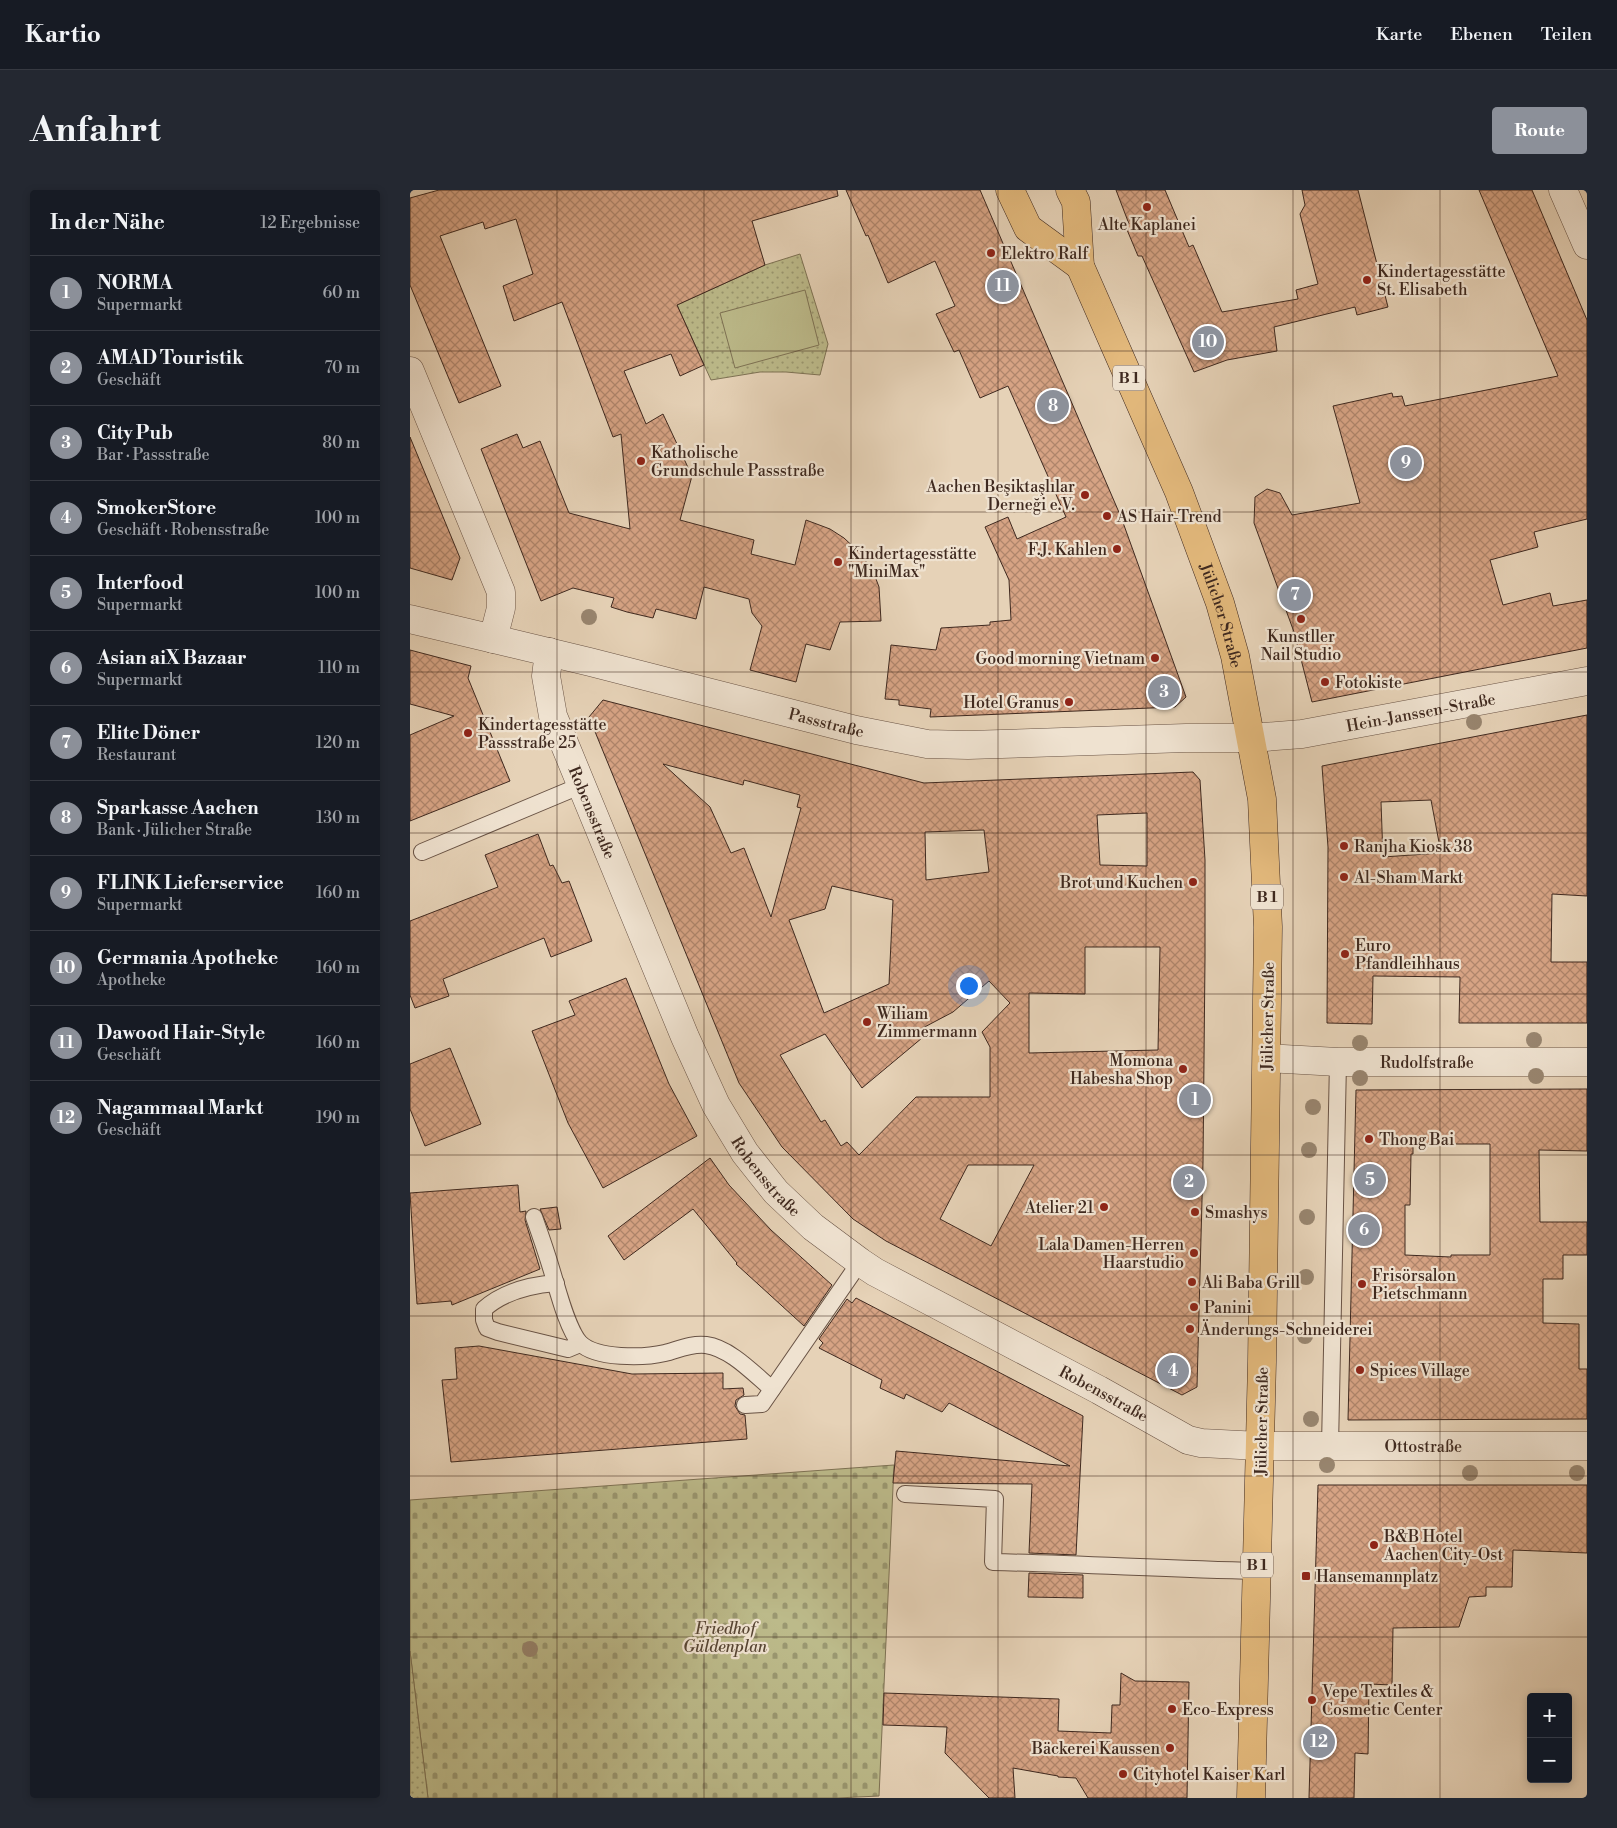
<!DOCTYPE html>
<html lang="de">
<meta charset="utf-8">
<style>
body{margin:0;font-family:"Libre Bodoni",serif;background:#242831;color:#f1f3f6}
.controls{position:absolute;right:15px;bottom:15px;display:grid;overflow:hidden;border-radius:5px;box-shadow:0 2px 8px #0003}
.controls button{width:45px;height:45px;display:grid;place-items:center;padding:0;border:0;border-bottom:1px solid #363941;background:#171b24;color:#f1f3f6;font:25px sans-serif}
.you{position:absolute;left:558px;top:795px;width:18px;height:18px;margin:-12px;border:4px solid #fff;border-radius:50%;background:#1a73e8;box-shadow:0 0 0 8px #1a73e833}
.badge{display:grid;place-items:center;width:32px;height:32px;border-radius:50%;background:#8c9099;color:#fff;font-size:16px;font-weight:700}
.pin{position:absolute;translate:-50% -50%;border:2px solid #fff;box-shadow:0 1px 5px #0006}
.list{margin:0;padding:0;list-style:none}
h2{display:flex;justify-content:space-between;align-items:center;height:65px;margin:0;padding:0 20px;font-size:21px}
h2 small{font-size:16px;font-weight:400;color:#9ea1a6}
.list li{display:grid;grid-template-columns:32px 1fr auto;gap:15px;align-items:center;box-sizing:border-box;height:75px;padding:0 20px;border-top:1px solid #363941}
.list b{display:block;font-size:19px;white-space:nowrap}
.list p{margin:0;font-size:16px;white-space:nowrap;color:#9ea1a6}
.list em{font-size:16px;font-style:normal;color:#9ea1a6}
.map{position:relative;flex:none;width:1177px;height:1608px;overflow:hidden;border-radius:5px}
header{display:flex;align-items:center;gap:30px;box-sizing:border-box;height:70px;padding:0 25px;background:#171b24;border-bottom:1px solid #363941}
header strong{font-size:24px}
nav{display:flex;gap:28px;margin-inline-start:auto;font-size:18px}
.intro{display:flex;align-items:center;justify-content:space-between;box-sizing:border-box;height:120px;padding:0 30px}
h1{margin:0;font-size:35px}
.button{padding:12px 22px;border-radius:5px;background:#8c9099;color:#fff;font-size:18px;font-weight:700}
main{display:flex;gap:30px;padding:0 30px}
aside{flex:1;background:#171b24;border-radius:5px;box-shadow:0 2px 8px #0003}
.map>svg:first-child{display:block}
</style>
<header>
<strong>Kartio</strong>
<nav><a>Karte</a><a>Ebenen</a><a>Teilen</a></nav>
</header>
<div class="intro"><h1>Anfahrt</h1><a class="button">Route</a></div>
<main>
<aside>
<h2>In der Nähe<small>12 Ergebnisse</small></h2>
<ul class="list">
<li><span class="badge">1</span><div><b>NORMA</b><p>Supermarkt</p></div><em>60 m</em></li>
<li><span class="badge">2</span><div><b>AMAD Touristik</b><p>Geschäft</p></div><em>70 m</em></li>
<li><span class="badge">3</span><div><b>City Pub</b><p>Bar · Passstraße</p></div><em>80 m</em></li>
<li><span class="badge">4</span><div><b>SmokerStore</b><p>Geschäft · Robensstraße</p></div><em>100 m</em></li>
<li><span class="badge">5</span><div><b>Interfood</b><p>Supermarkt</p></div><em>100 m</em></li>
<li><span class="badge">6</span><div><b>Asian aiX Bazaar</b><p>Supermarkt</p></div><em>110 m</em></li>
<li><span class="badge">7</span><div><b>Elite Döner</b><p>Restaurant</p></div><em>120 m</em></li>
<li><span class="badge">8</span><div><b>Sparkasse Aachen</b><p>Bank · Jülicher Straße</p></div><em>130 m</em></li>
<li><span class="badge">9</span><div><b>FLINK Lieferservice</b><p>Supermarkt</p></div><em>160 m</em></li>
<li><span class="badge">10</span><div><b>Germania Apotheke</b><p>Apotheke</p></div><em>160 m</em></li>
<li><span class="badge">11</span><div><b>Dawood Hair-Style</b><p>Geschäft</p></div><em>160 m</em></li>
<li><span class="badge">12</span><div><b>Nagammaal Markt</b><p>Geschäft</p></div><em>190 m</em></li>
</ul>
</aside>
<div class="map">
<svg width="1177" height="1608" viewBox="0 0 1177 1608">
<defs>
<pattern id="cemetery-stones" width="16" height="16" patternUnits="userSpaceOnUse" patternTransform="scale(1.25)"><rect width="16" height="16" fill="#bcba8a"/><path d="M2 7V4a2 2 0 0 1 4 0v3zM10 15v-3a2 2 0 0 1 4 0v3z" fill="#9a9770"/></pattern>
<pattern id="park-dots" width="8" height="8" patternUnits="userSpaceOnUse" patternTransform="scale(1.25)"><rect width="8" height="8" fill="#bcba8a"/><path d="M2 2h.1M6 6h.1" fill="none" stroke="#9a9770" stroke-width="1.8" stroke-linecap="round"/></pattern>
<pattern id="building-cross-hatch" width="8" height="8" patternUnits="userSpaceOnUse" patternTransform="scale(1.25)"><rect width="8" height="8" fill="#d6a384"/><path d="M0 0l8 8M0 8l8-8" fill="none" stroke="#af856b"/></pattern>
</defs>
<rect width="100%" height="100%" fill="#e6d2b7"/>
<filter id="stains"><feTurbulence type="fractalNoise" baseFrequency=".004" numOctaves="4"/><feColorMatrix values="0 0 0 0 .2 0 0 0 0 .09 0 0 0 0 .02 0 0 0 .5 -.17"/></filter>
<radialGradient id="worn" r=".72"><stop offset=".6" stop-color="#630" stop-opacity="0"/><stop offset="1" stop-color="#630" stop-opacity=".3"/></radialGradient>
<!-- cemetery -->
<path fill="url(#cemetery-stones)" stroke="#7e7254" d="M 484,1275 L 469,1606 L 427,1608 L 18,1608 L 0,1461 L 0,1310 Z"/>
<!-- park -->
<g fill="url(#park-dots)" stroke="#7e7254">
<path d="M 390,64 L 418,154 L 410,185 L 376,182 L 350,182 L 301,190 L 267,115 L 355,75 Z"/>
<path d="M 0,1461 L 18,1608 L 0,1608 Z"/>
</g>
<!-- pitch -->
<path fill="#bcba8a" stroke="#7e7254" d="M 395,100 L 409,155 L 325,178 L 310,123 Z"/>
<!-- building -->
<g fill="url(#building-cross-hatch)" stroke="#3f291f" fill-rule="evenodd">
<path d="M 29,0 L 427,0 L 428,6 L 342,31 L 355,75 L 267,115 L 294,175 L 270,186 L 261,164 L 214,181 L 236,234 L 253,224 L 282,286 L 270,330 L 344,350 L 341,364 L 385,375 L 396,330 L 420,339 L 434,348 L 449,362 L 463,381 L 469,397 L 471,431 L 430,432 L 420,460 L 396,454 L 386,492 L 340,480 L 352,436 L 342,423 L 339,409 L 294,397 L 286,429 L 246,419 L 243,428 L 217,422 L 201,417 L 204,408 L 163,398 L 131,411 L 71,259 L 107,244 L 113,258 L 130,251 L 159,323 L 220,339 L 211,244 L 203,247 L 152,112 L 104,131 L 93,96 L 123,84 L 106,29 L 75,39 L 73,32 L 30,46 L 91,196 L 49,213 L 0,95 L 0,8 Z"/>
<path d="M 436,0 L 570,0 L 711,327 L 776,507 L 765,517 L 520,527 L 521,519 L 489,515 L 489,510 L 475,509 L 481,455 L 526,460 L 531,438 L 580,435 L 580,432 L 601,430 L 599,390 L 575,337 L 598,327 L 607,349 L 656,327 L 598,196 L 570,208 L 549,160 L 544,162 L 526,124 L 545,116 L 525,71 L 478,93 L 458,45 L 456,46 Z"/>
<path d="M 706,0 L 755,0 L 779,57 L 783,55 L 812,122 L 888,109 L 886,100 L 908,94 L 890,24 L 895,15 L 892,0 L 948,0 L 978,117 L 947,125 L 945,117 L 864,137 L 867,161 L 817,170 L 784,182 L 732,66 L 728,66 L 715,35 L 719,34 Z"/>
<path d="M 1069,0 L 1122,0 L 1177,130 L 1177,329 L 1124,342 L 1128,357 L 1080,370 L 1093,415 L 1140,403 L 1143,416 L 1177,410 L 1177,458 L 902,512 L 884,442 L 844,333 L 845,307 L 857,299 L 870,303 L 882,325 L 950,313 L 923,216 L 982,203 L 983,207 L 992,206 L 995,216 L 1148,186 Z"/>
<path d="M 0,247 L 50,368 L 42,390 L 0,378 Z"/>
<path d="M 0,460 L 61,476 L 58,488 L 100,591 L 0,631 L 0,545 L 44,526 L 0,514 Z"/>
<path d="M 193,510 L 514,593 L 783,582 L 790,590 L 795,670 L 795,767 L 793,973 L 787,1197 L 772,1205 L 476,1051 L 443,1029 L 372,957 L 329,893 L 179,527 ZM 253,574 L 333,595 L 334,590 L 390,605 L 387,617 L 391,618 L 361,727 L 334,658 L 321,663 L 300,617 ZM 737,623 L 737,676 L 690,675 L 687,625 ZM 574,640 L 579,682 L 516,690 L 515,642 ZM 422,696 L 483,710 L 479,794 L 414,823 L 379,730 L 415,719 ZM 675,757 L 750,757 L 748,860 L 619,863 L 619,803 L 675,804 ZM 579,791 L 600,813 L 572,842 L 580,857 L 580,907 L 506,907 L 449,965 L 437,952 L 431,956 L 415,930 L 411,932 L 370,865 L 415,844 L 452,898 L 512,848 L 507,841 L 543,822 ZM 558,975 L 624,975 L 581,1056 L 530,1029 Z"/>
<path d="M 1177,525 L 1177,706 L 1142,704 L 1141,772 L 1177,772 L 1177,833 L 1049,833 L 1050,787 L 963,786 L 962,834 L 917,833 L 918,657 L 912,576 ZM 1021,610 L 1031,663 L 973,667 L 971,612 Z"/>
<path d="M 128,644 L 140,676 L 143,675 L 152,693 L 159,691 L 182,751 L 141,767 L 134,748 L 33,789 L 39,806 L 5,818 L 0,805 L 0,731 L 88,697 L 75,665 Z"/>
<path d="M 216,788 L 259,894 L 287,946 L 193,998 L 158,933 L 122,841 L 165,825 L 159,811 Z"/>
<path d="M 40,858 L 71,934 L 15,956 L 0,919 L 0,874 Z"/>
<path d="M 1177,899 L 1177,961 L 1129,960 L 1130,1032 L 1177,1032 L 1177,1065 L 1153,1065 L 1153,1089 L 1133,1089 L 1133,1133 L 1169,1134 L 1169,1179 L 1177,1179 L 1177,1229 L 938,1230 L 946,900 ZM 1003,954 L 1080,954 L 1080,1065 L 1041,1065 L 1041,1067 L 995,1065 L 995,1015 L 1000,1015 L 1001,964 L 1003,964 Z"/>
<path d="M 300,968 L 319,995 L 361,1040 L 422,1095 L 394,1136 L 326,1074 L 327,1073 L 283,1019 L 214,1070 L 198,1046 Z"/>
<path d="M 108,995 L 110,1022 L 116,1021 L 115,1030 L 130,1079 L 42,1115 L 41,1111 L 7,1114 L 0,1003 Z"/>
<path d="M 147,1017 L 151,1039 L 139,1040 L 130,1019 Z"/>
<path d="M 446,1108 L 673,1226 L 666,1365 L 619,1363 L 622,1294 L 483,1293 L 486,1261 L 660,1276 L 539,1213 L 532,1222 L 496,1204 L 494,1209 L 470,1198 L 472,1190 L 409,1158 L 413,1153 L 409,1149 L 437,1109 L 442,1113 Z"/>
<path d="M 69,1156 L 222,1184 L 313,1183 L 313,1199 L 333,1198 L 334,1205 L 326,1210 L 325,1216 L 330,1224 L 335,1225 L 337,1249 L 41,1272 L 32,1190 L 47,1189 L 45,1158 Z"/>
<path d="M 908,1295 L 1177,1295 L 1177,1363 L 1103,1360 L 1102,1397 L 1076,1397 L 1076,1406 L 1059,1407 L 1049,1437 L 983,1438 L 982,1495 L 959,1494 L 958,1564 L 945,1563 L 944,1608 L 899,1608 Z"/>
<path d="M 619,1383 L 673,1385 L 673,1408 L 618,1407 Z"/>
<path d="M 711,1483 L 725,1491 L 779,1492 L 777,1608 L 678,1608 L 666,1588 L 648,1587 L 648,1586 L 603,1578 L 605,1608 L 579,1608 L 535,1563 L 537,1537 L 473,1535 L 474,1503 L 649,1509 L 648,1541 L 701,1543 L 702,1515 L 710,1515 Z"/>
</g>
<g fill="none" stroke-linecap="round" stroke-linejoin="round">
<!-- lane casing -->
<g stroke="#695345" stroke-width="18">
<g id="lane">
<path d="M 12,662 L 172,595"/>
<path d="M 124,1027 C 130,1044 136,1061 141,1078 C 147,1097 157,1139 170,1153 C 186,1169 234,1168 255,1163 C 267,1160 282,1153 296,1155 C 320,1158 344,1184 362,1199"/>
<path d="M 146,1093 C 121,1095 93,1102 74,1119 L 74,1130 L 77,1138 L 88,1142 L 158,1159 L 170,1154"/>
<path d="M 335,1215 L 352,1214 L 450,1072"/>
<path d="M 920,1256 L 928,872"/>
<path d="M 495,1304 L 585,1309 L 583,1372 C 671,1374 759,1379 847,1381"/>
</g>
</g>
<!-- street casing -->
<g stroke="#695345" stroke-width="29">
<g id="street">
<path d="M 1153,0 L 1177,55"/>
<path d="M 0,181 L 91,402 L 91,418 L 83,449"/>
<path id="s1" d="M 0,429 L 180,472 L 446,540 L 517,554 L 558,555 L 776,548 L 842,548 L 892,544 L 1177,491"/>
<path id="s2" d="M 139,462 L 136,486 L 143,526 L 275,847 L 306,915 L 335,963 L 366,1002 L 403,1037 L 450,1072 L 465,1082 L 689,1200 L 778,1250 L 791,1253 L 850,1256 L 1177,1256"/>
<path id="s3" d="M 857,868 L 928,872 L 1177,872"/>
</g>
</g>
<!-- primary casing -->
<g stroke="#3f291f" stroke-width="29">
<g id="primary">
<path d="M 600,0 L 618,38 L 670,76"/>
<path id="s4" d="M 660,0 L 666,12 L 670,76 L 769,302 L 810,413 L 825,466 L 852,609 L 858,737 L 852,1172 L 841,1608"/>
</g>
</g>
<!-- lane -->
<use href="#lane" stroke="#efe2d0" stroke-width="16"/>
<!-- street -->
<use href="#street" stroke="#efe2d0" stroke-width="28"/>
<!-- primary -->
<use href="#primary" stroke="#e3b97c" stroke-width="28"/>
</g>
<!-- trees -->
<g fill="#98856f">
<circle cx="179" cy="427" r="8"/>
<circle cx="1064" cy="532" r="8"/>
<circle cx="1124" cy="850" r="8"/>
<circle cx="950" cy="853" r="8"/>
<circle cx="1126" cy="886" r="8"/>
<circle cx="950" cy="888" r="8"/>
<circle cx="903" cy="917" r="8"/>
<circle cx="899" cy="960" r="8"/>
<circle cx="897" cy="1027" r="8"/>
<circle cx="896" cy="1087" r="8"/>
<circle cx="895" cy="1146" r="8"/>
<circle cx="901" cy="1229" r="8"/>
<circle cx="917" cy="1275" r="8"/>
<circle cx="1060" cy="1283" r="8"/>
<circle cx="1167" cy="1283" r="8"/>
<circle cx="120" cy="1459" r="8"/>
</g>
<!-- grid -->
<path fill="none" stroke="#3f291f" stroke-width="1" stroke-opacity="0.55" d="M 147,0 L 147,1608M 294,0 L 294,1608M 441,0 L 441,1608M 588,0 L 588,1608M 736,0 L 736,1608M 883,0 L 883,1608M 1030,0 L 1030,1608M 0,161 L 1177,161M 0,322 L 1177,322M 0,482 L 1177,482M 0,643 L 1177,643M 0,804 L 1177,804M 0,965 L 1177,965M 0,1126 L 1177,1126M 0,1286 L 1177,1286M 0,1447 L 1177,1447"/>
<!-- markers -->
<g fill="#8f2418" stroke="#efe2d0" stroke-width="2">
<circle cx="737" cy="17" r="5"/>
<circle cx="581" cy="63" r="5"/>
<circle cx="957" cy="90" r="5"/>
<circle cx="231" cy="271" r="5"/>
<circle cx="675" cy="305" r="5"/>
<circle cx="697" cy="326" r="5"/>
<circle cx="707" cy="359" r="5"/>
<circle cx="428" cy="372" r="5"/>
<circle cx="891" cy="429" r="5"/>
<circle cx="745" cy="468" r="5"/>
<circle cx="915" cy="492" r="5"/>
<circle cx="659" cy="512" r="5"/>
<circle cx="58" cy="543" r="5"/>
<circle cx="934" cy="656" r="5"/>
<circle cx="934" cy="687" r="5"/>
<circle cx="783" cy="692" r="5"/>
<circle cx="935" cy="764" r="5"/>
<circle cx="457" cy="832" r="5"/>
<circle cx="773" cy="879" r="5"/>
<circle cx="959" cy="949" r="5"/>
<circle cx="694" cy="1017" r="5"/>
<circle cx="785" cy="1022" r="5"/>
<circle cx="784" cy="1063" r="5"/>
<circle cx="782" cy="1092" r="5"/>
<circle cx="952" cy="1094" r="5"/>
<circle cx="784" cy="1117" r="5"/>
<circle cx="780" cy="1139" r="5"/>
<circle cx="950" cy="1180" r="5"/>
<circle cx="964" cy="1355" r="5"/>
<rect x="891" y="1381" width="10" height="10" rx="2.5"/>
<circle cx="902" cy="1510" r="5"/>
<circle cx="762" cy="1519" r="5"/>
<circle cx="760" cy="1558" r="5"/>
<circle cx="713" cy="1584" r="5"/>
</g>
<g text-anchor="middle" stroke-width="4.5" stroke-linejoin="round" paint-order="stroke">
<!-- shield labels -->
<g fill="#efe2d0" stroke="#746054" stroke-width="1">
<rect x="703" y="175.5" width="32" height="25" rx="4"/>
<rect x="841" y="694.5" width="32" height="25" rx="4"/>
<rect x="831" y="1362.5" width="32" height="25" rx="4"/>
</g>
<g font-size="15" font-weight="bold" fill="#3f291f">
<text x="719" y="193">B 1</text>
<text x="857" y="712">B 1</text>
<text x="847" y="1380">B 1</text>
</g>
<!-- poi labels -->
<g font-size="16" fill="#3f291f" stroke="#efe2d0" text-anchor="start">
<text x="737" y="40" text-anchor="middle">Alte Kaplanei</text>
<text x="591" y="69">Elektro Ralf</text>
<text x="967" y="87">Kindertagesstätte<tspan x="967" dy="18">St. Elisabeth</tspan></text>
<text x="241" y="268">Katholische<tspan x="241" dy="18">Grundschule Passstraße</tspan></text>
<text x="665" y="302" text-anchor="end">Aachen Beşiktaşlılar<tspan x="665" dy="18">Derneği e.V.</tspan></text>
<text x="707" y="332">AS Hair-Trend</text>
<text x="697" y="365" text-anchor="end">F.J. Kahlen</text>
<text x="438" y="369">Kindertagesstätte<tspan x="438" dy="18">"MiniMax"</tspan></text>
<text x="891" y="452" text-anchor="middle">Kunstller<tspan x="891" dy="18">Nail Studio</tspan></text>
<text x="735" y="474" text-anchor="end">Good morning Vietnam</text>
<text x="925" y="498">Fotokiste</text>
<text x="649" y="518" text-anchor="end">Hotel Granus</text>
<text x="68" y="540">Kindertagesstätte<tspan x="68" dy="18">Passstraße 25</tspan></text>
<text x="944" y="662">Ranjha Kiosk 38</text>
<text x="944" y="693">Al-Sham Markt</text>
<text x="773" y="698" text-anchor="end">Brot und Kuchen</text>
<text x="945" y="761">Euro<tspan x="945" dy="18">Pfandleihhaus</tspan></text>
<text x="467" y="829">Wiliam<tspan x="467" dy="18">Zimmermann</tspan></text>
<text x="763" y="876" text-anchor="end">Momona<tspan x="763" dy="18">Habesha Shop</tspan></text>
<text x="969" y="955">Thong Bai</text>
<text x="684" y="1023" text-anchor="end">Atelier 21</text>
<text x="795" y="1028">Smashys</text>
<text x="774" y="1060" text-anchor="end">Lala Damen-Herren<tspan x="774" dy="18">Haarstudio</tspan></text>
<text x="962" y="1091">Frisörsalon<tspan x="962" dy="18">Pietschmann</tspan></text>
<text x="792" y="1098">Ali Baba Grill</text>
<text x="794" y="1123">Panini</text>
<text x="790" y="1145">Änderungs-Schneiderei</text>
<text x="960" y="1186">Spices Village</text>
<text x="974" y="1352">B&amp;B Hotel<tspan x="974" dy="18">Aachen City-Ost</tspan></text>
<text x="906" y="1392">Hansemannplatz</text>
<text x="912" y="1507">Vepe Textiles &amp;<tspan x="912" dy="18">Cosmetic Center</tspan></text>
<text x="772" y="1525">Eco-Express</text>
<text x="750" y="1564" text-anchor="end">Bäckerei Kaussen</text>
<text x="723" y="1590">Cityhotel Kaiser Karl</text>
</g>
<!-- street labels -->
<g font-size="16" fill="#3f291f" stroke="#efe2d0">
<text dy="6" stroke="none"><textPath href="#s4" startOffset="455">Jülicher Straße</textPath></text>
<text dy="6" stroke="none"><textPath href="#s1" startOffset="1028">Hein-Janssen-Straße</textPath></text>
<text dy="6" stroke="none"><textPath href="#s1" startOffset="429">Passstraße</textPath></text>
<text dy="6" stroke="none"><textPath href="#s2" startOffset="169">Robensstraße</textPath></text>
<text transform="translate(857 826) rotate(-89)" y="6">Jülicher Straße</text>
<text dy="6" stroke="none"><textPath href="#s3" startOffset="160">Rudolfstraße</textPath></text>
<text dy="6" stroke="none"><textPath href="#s2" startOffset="574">Robensstraße</textPath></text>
<text dy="6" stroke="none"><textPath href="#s2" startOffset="979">Robensstraße</textPath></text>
<text transform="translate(851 1231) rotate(-89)" y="6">Jülicher Straße</text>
<text dy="6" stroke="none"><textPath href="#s2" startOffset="1311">Ottostraße</textPath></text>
</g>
<!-- park labels -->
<g font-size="16" font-style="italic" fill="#584634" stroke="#efe2d0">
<text x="315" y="1444">Friedhof<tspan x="315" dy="18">Güldenplan</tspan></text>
</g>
</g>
<rect width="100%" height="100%" filter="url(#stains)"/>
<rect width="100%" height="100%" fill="url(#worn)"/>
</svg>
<div class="controls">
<button>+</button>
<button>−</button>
</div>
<div class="you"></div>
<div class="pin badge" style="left:785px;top:910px">1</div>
<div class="pin badge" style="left:779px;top:992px">2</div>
<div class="pin badge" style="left:754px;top:502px">3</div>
<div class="pin badge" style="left:763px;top:1181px">4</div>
<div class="pin badge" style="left:960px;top:990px">5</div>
<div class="pin badge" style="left:954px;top:1040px">6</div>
<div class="pin badge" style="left:885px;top:405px">7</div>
<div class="pin badge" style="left:643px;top:216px">8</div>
<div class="pin badge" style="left:996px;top:273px">9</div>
<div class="pin badge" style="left:798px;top:152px">10</div>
<div class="pin badge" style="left:593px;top:96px">11</div>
<div class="pin badge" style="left:909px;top:1552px">12</div>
</div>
</main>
